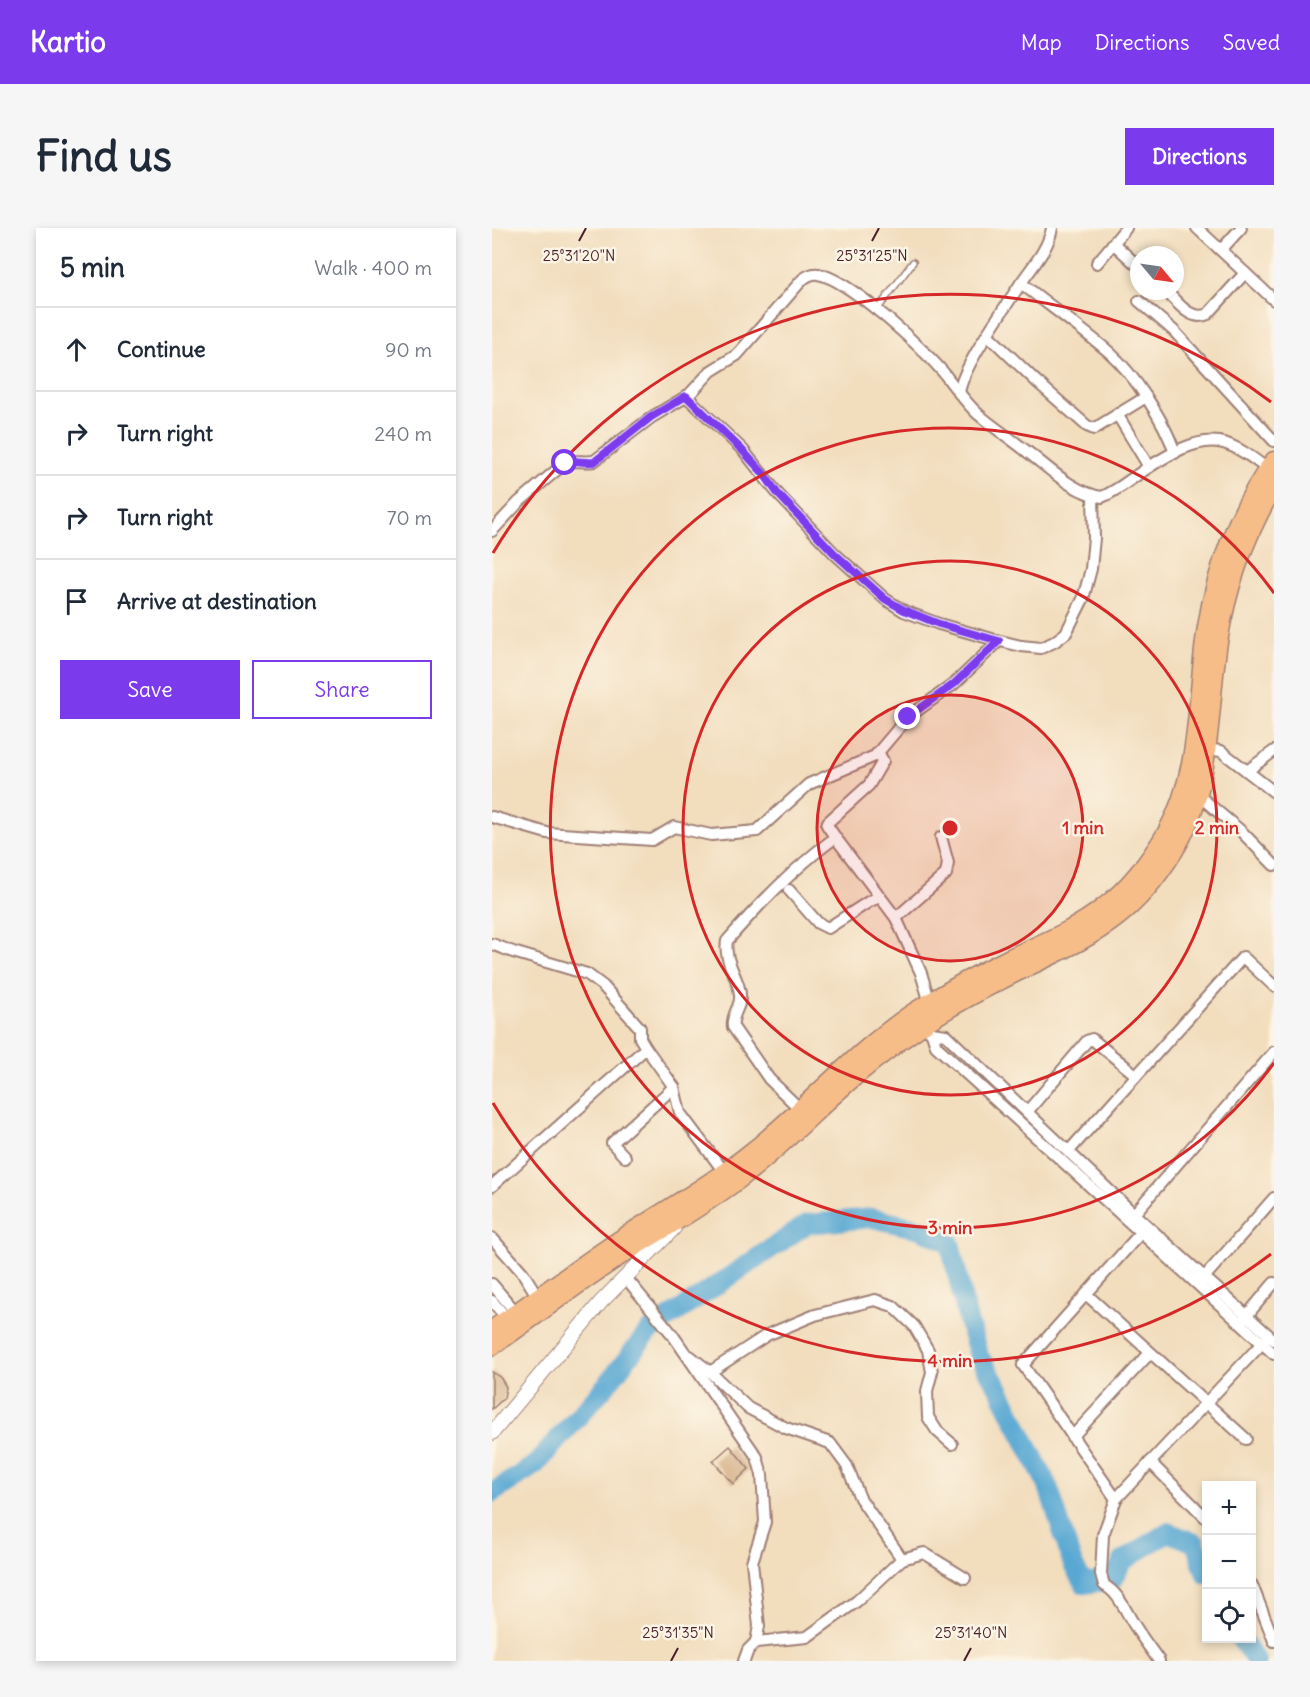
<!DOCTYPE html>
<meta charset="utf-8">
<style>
body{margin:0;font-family:Delius,sans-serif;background:#f6f6f7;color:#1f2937}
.controls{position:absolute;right:18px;bottom:18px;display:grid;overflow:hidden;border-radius:0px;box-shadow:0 3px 9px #0003}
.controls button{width:54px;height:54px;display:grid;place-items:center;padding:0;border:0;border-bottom:2px solid #e0e1e3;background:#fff;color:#1f2937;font:30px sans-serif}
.compass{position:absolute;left:638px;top:18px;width:54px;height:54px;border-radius:50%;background:#fff;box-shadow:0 3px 9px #0003;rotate:119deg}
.stop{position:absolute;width:18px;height:18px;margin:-14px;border:4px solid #7c3aed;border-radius:50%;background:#fff}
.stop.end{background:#7c3aed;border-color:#fff;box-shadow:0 2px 6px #0008}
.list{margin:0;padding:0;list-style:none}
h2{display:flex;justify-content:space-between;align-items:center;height:78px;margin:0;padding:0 24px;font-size:26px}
h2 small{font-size:20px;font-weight:400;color:#747a83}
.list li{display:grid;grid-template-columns:39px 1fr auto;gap:18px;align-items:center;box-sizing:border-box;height:84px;padding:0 24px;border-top:2px solid #e0e1e3}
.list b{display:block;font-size:22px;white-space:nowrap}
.list em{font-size:20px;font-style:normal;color:#747a83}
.actions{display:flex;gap:12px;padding:18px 24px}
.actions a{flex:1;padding:14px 0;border:2px solid #7c3aed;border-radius:0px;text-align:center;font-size:21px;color:#7c3aed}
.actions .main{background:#7c3aed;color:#fff}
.icon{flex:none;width:33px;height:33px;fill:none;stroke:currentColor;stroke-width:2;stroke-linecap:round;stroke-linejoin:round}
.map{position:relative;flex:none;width:782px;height:1433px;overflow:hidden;border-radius:0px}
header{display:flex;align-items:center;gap:36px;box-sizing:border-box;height:84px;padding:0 30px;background:#7c3aed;color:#fff}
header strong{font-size:28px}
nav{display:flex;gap:33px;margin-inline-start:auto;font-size:21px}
.intro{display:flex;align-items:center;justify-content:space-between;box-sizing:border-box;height:144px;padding:0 36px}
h1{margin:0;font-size:42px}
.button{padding:15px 27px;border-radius:0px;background:#7c3aed;color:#fff;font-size:21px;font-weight:700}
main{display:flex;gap:36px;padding:0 36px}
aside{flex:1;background:#fff;border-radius:0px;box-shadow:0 3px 9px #0003}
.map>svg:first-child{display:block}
</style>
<header>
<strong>Kartio</strong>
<nav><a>Map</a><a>Directions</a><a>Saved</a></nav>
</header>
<div class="intro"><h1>Find us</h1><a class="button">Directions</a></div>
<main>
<aside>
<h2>5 min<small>Walk · 400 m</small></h2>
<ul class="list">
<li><svg class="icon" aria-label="ahead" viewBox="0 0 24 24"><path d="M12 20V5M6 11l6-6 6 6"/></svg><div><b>Continue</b></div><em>90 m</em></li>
<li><svg class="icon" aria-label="right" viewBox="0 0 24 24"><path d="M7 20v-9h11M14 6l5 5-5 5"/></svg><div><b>Turn right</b></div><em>240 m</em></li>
<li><svg class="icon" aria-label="right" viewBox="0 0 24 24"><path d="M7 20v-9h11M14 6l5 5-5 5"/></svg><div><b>Turn right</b></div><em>70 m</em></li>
<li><svg class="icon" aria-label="arrive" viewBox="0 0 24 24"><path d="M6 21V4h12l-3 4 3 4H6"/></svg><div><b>Arrive at destination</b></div></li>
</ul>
<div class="actions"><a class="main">Save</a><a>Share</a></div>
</aside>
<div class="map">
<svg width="782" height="1433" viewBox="0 0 782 1433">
<rect width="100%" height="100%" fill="#fcf5e5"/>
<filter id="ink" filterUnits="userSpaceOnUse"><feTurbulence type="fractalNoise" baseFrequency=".0167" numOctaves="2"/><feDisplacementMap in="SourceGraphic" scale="12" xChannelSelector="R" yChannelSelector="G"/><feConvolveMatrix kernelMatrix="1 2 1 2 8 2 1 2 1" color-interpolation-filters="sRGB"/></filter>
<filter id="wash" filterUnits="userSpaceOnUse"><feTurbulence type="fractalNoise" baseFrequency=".008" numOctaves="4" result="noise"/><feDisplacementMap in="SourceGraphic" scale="24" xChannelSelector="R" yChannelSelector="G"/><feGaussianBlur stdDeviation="1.35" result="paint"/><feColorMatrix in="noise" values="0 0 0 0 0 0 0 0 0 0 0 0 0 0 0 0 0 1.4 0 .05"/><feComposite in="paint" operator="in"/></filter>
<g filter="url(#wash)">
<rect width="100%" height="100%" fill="#f2ddbd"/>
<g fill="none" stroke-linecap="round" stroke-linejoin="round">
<!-- river -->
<g stroke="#59a8d3" stroke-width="20">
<path d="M 0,1265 L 43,1237 L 117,1154 L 156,1104 L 315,996 L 380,990 L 428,1001 L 458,1015 L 475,1089 L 487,1128 L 507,1161 L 556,1258 L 581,1337 L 592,1356 L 620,1352 L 631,1333 L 676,1304 L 703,1315 L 714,1346"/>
<path d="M 748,1410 L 764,1433"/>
</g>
</g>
<g id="blocks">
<!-- building -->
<g fill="#d7b28b">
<path d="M 0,1144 L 8,1149 L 14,1159 L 12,1170 L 0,1181 Z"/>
<path d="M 238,1218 L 257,1241 L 241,1256 L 221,1233 Z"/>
</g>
</g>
</g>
<g filter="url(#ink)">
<use href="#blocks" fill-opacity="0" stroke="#9e7e74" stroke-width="1.5"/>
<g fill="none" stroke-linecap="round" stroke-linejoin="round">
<!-- service casing -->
<g stroke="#9e7e74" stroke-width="8">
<path id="service" d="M 385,82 L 421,34"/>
</g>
<!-- minor casing -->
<g stroke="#9e7e74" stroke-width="14">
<g id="minor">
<path d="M 705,0 L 782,72"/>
<path d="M 621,15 L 647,39"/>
<path d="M 729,22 L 749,0"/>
<path d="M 605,35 L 634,0"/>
<path d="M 529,55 C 540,39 557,20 560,0"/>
<path d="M 674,63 C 686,75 699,94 716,86 L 753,45"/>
<path d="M 647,73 L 682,103 L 782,213"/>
<path d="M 496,107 L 544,153 L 595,198 L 602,201 L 654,169"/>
<path d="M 467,165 C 471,137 513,80 529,55 C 558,78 589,100 617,124 C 642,146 673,194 683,225"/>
<path d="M 194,168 L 251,222 L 286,266 L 343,326 L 393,371 L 412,383 L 447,396 L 500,411 L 529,418 L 549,420 L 562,414 L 574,405 L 591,371 L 599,341 L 602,310 L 601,268"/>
<path d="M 625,186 L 657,239"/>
<path d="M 0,303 L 27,274 L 73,235 C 83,231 91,235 102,233 L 160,189 L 197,167 L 219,143 L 245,127 L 310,52 C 315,48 320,45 326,46 C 357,51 429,119 451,144 C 462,158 473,174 486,186 C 501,199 518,210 533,222 C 556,239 581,265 610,269 C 627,262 641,249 657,239 C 676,227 704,210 727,214 C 745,217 765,233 779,244"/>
<path d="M 711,521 L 729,523 L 782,564"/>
<path d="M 755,543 L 782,523"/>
<path d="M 706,567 L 749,603 L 782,637"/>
<path d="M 0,589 L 55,605 L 160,612 L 182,599 L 219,607 L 265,603 L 317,556 L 383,528 L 416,489 L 462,456 L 507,413"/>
<path d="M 343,609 L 404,690 L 429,745 L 438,775"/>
<path d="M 297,662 L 326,695 L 336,700 L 378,673 L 388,669"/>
<path d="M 404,690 L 454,646 L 456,635 L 449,609"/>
<path d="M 0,716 L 21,724 L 95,746 L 111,758 L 148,800 L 148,810 L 154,820 L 0,958"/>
<path d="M 429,794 L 440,805 L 444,818 L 782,1126"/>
<path d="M 440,805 L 454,807 L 642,986 L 782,1112"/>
<path d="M 154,820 L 182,859 L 188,885 L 233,945"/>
<path d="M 308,881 L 277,851 L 241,799 C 239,788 247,781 248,771 C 250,753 231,735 235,713 C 267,676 301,641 340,612 L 343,609 L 335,597 L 336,594 L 377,557 L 391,533 L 386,524"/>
<path d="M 535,884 L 595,813 L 600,811 L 644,847"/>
<path d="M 576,924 L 751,729 L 782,758"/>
<path d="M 133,929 L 120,915 L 182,859"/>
<path d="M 642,986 L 782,824"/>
<path d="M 0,1010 L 31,1045 L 46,1069"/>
<path d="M 134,1050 L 180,1106 L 265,1229 L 270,1247 L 273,1294 L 260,1334 L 267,1398 L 264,1414"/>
<path d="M 709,1053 L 782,970"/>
<path d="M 0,1056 L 27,1088"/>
<path d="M 594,1066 L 754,1211"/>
<path d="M 0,1073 L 18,1094"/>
<path d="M 751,1092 L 782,1055"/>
<path d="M 198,1128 L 218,1144 L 256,1180 L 294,1200 L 338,1215 L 355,1238 L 368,1270 L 410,1331 L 432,1325 L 473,1350"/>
<path d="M 218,1144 L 275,1107 L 323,1087 L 383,1072 L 401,1078 L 422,1098 L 436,1122 L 440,1144 L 435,1163 L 436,1189 L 445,1203 L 460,1216"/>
<path d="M 580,1209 L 658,1125"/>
<path d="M 658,1234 L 714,1290"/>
<path d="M 624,1271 L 531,1137 L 653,1000"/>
<path d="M 760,1357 L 782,1413"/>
<path d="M 252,1433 L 256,1422 L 264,1414 L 315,1409 L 365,1373 L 410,1331"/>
<path d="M 667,1433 C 659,1421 650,1410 643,1398 C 633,1383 628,1366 612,1357 L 609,1346 L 611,1307 L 624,1271 L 775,1110"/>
</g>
</g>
<!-- tertiary casing -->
<g stroke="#9e7e74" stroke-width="16">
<path id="tertiary" d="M 0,1205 L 109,1074 L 182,1000"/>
</g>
<!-- trunk casing -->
<g stroke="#9e7e74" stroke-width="21">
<g id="trunk">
<path d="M 0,1102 C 41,1074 80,1044 122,1016 C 168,985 218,958 261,923 C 317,878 361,826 421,785 C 452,765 485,746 518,730 C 550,715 584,702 611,680 C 637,660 658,633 675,604 C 710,542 704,467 715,399 C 724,341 747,280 782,233"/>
<path d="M 0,1118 C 42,1089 83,1057 126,1029 C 168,1002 212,978 251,948 C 282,924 309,897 338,870 C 367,843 398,819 430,797 C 463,775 498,757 533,740 C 564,725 597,711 625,689 C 647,672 666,648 681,624 C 721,560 715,486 726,414 C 735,358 753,307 782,258"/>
</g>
</g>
<!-- service -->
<use href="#service" stroke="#fff" stroke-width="5"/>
<!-- minor -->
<use href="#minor" stroke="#fff" stroke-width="10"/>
<!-- tertiary -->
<use href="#tertiary" stroke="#fff" stroke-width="14"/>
<!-- trunk -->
<use href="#trunk" stroke="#f7bd88" stroke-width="18"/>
</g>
</g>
<g fill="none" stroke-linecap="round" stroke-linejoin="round" filter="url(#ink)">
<!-- route -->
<path stroke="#7c3aed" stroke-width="8" d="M 73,235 C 83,231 91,235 102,234 L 159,189 L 194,168 L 250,222 L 271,245 L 286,266 L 343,326 L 393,371 L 412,382 L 447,396 L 507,413 L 462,456 L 416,489"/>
</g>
<!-- ticks -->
<path fill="none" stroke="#4a1f2b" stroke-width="2" d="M 87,13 L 94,0M 380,13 L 387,0M 179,1433 L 186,1420M 472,1433 L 479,1420"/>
<!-- distance rings -->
<circle cx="458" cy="600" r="133" fill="#d62828" fill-opacity=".12"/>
<g fill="none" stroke="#d62828" stroke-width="3">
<circle cx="458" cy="600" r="133"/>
<circle cx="458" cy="600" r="267"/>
<path d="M782 835A400 400 0 1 1 782 365"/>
<path d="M779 1026A533 533 0 0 1 1 875M1 325A533 533 0 0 1 779 174"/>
</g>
<g font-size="15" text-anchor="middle" fill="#4a1f2b" stroke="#fcf5e5" stroke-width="5" stroke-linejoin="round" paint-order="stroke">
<text x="87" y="33">25°31'20"N</text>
<text x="380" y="33">25°31'25"N</text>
<text x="186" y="1410">25°31'35"N</text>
<text x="479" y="1410">25°31'40"N</text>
</g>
<circle cx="458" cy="600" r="9" fill="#d62828" stroke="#fcf5e5" stroke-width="3"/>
<g font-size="18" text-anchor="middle" font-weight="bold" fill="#d62828" stroke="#fcf5e5" stroke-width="5" stroke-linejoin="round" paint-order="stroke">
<text x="591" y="606">1 min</text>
<text x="725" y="606">2 min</text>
<text x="458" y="1006">3 min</text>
<text x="458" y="1139">4 min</text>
</g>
</svg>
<div class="controls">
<button>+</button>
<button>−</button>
<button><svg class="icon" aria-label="locate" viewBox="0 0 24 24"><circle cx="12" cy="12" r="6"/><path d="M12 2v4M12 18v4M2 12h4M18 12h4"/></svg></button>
</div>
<svg class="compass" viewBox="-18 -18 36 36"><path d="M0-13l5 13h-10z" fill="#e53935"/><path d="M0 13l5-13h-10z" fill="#747a83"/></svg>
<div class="stop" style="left:73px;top:235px"></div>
<div class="stop end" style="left:416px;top:489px"></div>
</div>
</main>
